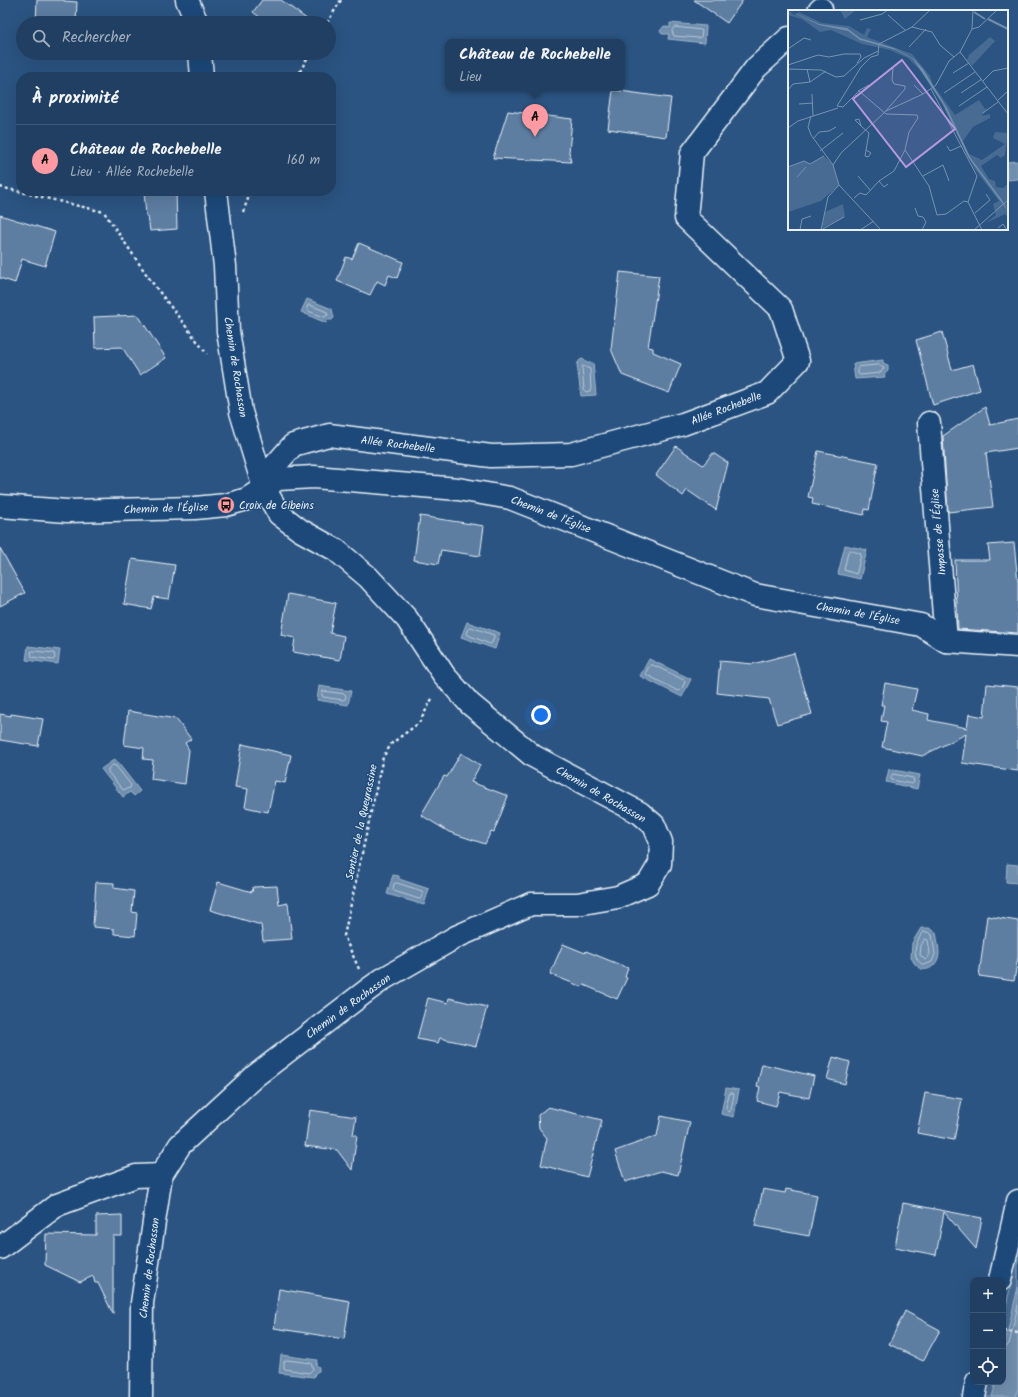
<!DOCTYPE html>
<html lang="fr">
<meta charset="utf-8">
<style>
body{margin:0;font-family:Kalam,sans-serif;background:#2d4a6b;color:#f1f3f6}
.controls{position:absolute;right:12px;bottom:12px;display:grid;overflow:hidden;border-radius:8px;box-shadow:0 4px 16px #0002}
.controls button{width:36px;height:36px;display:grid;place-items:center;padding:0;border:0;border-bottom:1px solid #3d5877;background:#203f62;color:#f1f3f6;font:20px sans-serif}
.you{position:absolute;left:541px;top:715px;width:14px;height:14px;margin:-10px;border:3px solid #fff;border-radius:50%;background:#1a73e8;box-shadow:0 0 0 6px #1a73e833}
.badge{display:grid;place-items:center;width:26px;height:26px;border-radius:50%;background:#ff9aa2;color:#111;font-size:13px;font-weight:700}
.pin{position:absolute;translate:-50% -33px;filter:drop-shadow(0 1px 2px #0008)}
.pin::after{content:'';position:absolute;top:21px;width:14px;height:12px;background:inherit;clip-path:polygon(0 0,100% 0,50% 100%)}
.popup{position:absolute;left:445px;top:39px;width:180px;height:52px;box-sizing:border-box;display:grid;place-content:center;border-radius:8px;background:#203f62;filter:drop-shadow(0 1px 3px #0005);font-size:13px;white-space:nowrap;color:#a2afbe}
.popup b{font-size:15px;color:#f1f3f6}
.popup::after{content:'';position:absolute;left:50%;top:100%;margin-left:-8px;border:8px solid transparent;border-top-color:#203f62}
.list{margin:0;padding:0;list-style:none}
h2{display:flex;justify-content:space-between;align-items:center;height:52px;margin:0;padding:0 16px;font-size:17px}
h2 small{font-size:13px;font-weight:400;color:#a2afbe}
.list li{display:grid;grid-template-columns:26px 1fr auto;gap:12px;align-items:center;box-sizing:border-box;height:72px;padding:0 16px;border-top:1px solid #3d5877}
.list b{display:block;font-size:15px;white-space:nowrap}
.list p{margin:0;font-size:13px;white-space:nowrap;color:#a2afbe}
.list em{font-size:13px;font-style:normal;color:#a2afbe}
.icon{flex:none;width:22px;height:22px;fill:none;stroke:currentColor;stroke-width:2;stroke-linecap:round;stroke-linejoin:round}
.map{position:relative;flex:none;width:1018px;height:1397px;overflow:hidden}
.search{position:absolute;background:#203f62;box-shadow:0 4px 16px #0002;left:16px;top:16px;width:320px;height:44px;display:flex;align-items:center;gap:10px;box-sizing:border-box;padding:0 14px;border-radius:22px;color:#a2afbe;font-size:15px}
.panel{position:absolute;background:#203f62;box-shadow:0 4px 16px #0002;left:16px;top:72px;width:320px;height:124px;border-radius:16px}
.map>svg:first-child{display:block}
</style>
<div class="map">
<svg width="1018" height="1397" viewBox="0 0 1018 1397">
<rect width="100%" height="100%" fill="#2b5482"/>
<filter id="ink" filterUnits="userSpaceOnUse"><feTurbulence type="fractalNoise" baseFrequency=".025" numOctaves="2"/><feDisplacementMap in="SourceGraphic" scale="8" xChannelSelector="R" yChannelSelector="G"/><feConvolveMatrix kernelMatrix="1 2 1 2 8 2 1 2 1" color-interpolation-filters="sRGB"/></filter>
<g filter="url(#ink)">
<!-- green -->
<path fill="#476b93" stroke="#98aec6" d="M 1018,1254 L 1018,1397 L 985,1397 L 988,1382 L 1003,1382 L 1003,1319 Z"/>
<!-- water -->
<g fill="#708ead" stroke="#a0b6cb">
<path d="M 670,23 L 706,26 L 705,43 L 668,39 L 669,34 L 662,34 L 660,31 L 664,26 L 670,28 Z"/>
<path d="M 1018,161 L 1018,179 L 1007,180 L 1007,162 Z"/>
<path d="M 307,299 L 332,309 L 334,318 L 332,320 L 327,320 L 326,323 L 301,312 Z"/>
<path d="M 583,359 L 587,363 L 593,363 L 596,395 L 581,396 L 577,364 L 580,360 Z"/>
<path d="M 883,360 L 883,363 L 888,365 L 888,371 L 884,374 L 885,377 L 855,379 L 853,364 Z"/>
<path d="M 845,545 L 867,550 L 860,579 L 838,574 Z"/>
<path d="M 467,622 L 500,633 L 495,649 L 461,637 Z"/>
<path d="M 28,646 L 60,650 L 58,664 L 26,660 Z"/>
<path d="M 649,659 L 691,679 L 682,697 L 640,676 Z"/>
<path d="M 319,686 L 351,691 L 348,705 L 317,700 Z"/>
<path d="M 115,759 L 140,791 L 134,796 L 130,792 L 123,797 L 101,769 Z"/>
<path d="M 889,769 L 920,775 L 917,789 L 886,782 Z"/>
<path d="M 1007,864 L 1018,865 L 1018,883 L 1006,882 Z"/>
<path d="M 393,875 L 399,876 L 399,879 L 429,889 L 424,905 L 387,894 Z"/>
<path d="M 921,928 L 929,928 L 936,932 C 937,939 939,947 939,954 C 938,965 926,975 917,966 C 914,964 913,960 911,958 L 912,943 Z"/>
<path d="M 726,1088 L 739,1090 L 734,1117 L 721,1114 Z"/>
<path d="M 1018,1287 L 1018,1388 L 1016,1397 L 992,1397 L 996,1382 L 1003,1382 L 1003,1351 Z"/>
<path d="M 281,1355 L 317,1360 L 316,1365 L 319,1367 L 319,1371 L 315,1373 L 314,1377 L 279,1373 Z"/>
</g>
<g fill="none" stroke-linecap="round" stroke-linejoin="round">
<!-- shore -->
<g stroke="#b8c9da" stroke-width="1">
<path d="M 675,27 L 701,30 L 702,31 L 701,37 L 699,38 L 674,36 L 672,31 Z"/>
<path d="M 308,305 L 310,305 L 327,312 L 328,315 L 324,317 L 308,311 L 307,309 Z"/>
<path d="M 879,365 L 884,368 L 880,373 L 860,375 L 858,374 L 858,369 L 859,367 Z"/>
<path d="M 583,366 L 590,369 L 591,389 L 590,391 L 586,392 L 584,390 L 582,368 Z"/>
<path d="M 850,550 L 861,554 L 857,572 L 856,574 L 844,570 L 848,552 Z"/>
<path d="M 471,627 L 494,635 L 494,637 L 492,643 L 490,644 L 468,635 L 467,634 L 469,628 Z"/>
<path d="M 33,651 L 54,653 L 55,658 L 53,660 L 32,657 L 31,652 Z"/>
<path d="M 650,665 L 653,665 L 684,680 L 685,682 L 681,690 L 678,691 L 647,675 L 646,673 Z"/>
<path d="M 323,691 L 345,694 L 346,696 L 345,699 L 343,700 L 323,697 L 322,695 Z"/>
<path d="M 113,765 L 116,766 L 131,785 L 130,788 L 123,790 L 108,772 L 108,769 Z"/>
<path d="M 893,774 L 913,778 L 914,782 L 912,784 L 892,780 L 891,778 Z"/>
<path d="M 397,883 L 422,891 L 423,893 L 422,898 L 419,899 L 394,891 L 393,889 L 394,884 Z"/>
<path d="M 924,932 L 928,932 L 932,935 L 935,954 L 932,962 L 924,965 C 910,959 915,940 924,932 Z"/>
<path d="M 925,939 L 928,940 L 930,953 L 928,958 L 925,960 L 920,955 L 921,946 Z"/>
<path d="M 730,1093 L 733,1093 L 734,1095 L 731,1110 L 729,1112 L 726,1109 Z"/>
<path d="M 1003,1347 L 1006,1347 L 1009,1344 L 1018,1305"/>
<path d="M 287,1360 L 311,1363 L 313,1369 L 309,1373 L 285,1369 L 284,1368 L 284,1362 Z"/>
</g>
</g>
<!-- building -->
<g fill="#5d7da1" stroke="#e8f1f8">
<path d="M 37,0 L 64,0 L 64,1 L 77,2 L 76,23 L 36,23 Z"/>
<path d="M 262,0 L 281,0 L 312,23 L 267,23 L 253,12 Z"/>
<path d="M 694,0 L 743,0 L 727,23 Z"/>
<path d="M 613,90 L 671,98 L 666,137 L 608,129 Z"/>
<path d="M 508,111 L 572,119 L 569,152 L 571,162 L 493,158 Z"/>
<path d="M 144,191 L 176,191 L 177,229 L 150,231 L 148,216 L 146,216 Z"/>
<path d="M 0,215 L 55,232 L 45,266 L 22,259 L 15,283 L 0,278 Z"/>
<path d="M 359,243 L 403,262 L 397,278 L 389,275 L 385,285 L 377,281 L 370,295 L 337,281 L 346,257 L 352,259 Z"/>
<path d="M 620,272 L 659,276 L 648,347 L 653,348 L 653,352 L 681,364 L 669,393 L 622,375 L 611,349 Z"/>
<path d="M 138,315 L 166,358 L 140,375 L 122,347 L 95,348 L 94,317 Z"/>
<path d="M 942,332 L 952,370 L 973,364 L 980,390 L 933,405 L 916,340 Z"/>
<path d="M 985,407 L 990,425 L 1018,419 L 1018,448 L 986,453 L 993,507 L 948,512 L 943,436 Z"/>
<path d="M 676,446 L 703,465 L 713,453 L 728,463 L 716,510 L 687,490 L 683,496 L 656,475 Z"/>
<path d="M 818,451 L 878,463 L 869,510 L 865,509 L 864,515 L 812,504 L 813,498 L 808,497 Z"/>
<path d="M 420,516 L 484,526 L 480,556 L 441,550 L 438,564 L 414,560 Z"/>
<path d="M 1014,543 L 1018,583 L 1018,633 L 958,629 L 955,560 L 990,560 L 988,545 Z"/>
<path d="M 0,548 L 25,593 L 0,606 Z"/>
<path d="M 132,559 L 175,565 L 169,599 L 154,597 L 151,609 L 124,604 Z"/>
<path d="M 288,594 L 336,603 L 330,633 L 344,636 L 340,660 L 293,652 L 295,638 L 281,635 Z"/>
<path d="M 794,653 L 812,714 L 777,724 L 769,699 L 717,693 L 720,661 L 753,664 Z"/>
<path d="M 885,683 L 917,689 L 912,710 L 929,714 L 928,720 L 967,728 L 969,714 L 984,717 L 987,684 L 1018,687 L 1018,771 L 962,763 L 966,734 L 922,756 L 882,747 L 887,722 L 881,721 L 884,705 L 881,705 Z"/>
<path d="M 128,711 L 176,719 L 191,739 L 185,743 L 189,750 L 185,784 L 151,779 L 153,760 L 143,759 L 144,748 L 124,745 Z"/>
<path d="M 0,714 L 11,716 L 11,714 L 43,719 L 38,746 L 0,740 Z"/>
<path d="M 242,744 L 291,755 L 285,783 L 275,781 L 268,812 L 245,807 L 248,789 L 235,787 Z"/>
<path d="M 461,753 L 480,765 L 471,782 L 508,796 L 494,832 L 491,831 L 485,844 L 449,832 L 421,815 L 444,776 L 447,777 Z"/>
<path d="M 96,882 L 114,883 L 114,888 L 134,891 L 132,912 L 137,913 L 135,936 L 114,934 L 114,929 L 93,927 Z"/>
<path d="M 218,882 L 252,892 L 253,887 L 277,886 L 279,905 L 288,903 L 292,939 L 263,941 L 261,925 L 210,910 Z"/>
<path d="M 987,916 L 1018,921 L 1018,957 L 1014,981 L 979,976 Z"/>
<path d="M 563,944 L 585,953 L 586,951 L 628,968 L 625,977 L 627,978 L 617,999 L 584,985 L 582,987 L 550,974 Z"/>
<path d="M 428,998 L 448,1003 L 449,998 L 487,1007 L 476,1046 L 440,1038 L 438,1043 L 417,1039 Z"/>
<path d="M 833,1057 L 850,1062 L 845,1084 L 827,1079 Z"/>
<path d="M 762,1064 L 814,1076 L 809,1098 L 780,1092 L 776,1106 L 757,1101 L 760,1087 L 757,1086 Z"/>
<path d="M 925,1093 L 962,1099 L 954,1140 L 917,1133 Z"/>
<path d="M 548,1107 L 602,1120 L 587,1177 L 541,1165 L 547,1138 L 539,1128 L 538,1115 Z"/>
<path d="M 310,1110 L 356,1117 L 353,1135 L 357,1135 L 352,1170 L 337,1150 L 305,1146 Z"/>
<path d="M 661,1116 L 690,1122 L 678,1175 L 661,1171 L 625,1182 L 615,1151 L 657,1136 Z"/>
<path d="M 763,1189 L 785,1193 L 786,1189 L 817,1195 L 809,1236 L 755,1226 Z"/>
<path d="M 903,1203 L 982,1218 L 976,1249 L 944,1212 L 936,1255 L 895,1247 Z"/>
<path d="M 122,1215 L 122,1236 L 113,1236 L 113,1314 L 98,1283 L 95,1283 L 93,1276 L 80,1282 L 45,1265 L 46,1234 L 96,1235 L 96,1216 Z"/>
<path d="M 279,1289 L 350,1301 L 344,1339 L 274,1328 Z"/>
<path d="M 905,1311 L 940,1330 L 923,1361 L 889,1344 Z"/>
</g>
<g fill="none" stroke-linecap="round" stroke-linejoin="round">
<!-- minor casing -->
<g stroke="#e8f1f8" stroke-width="25">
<g id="minor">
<path d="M 819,11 L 821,9"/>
<path d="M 929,423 L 946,641"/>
<path d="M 262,480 L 293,445 L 329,435 L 491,456 L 571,454 L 683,424 L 767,393 L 798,361 L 781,309 L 686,218 L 692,153 L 756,68 L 789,38"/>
<path d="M 0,1248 L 57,1205 L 136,1176 L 161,1175"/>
<path d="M 1000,1280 L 1018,1201"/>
<path d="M 974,1397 L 977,1382"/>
</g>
</g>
<!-- tertiary casing -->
<g stroke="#e8f1f8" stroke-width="25">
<g id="tertiary">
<path d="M 187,0 L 197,23"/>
<path d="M 200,53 L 202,77"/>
<path d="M 0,506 L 67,511 L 195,508 L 226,505 L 247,499 L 278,479 L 314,477 L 458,489 L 510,498 L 755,595 L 921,625 L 946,641 L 1018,646"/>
<path d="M 141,1397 L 142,1303 L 161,1175 L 180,1145 L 255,1076 L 369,989 L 383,979 L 456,937 L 531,904 L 577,904 L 618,897 L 648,884 L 660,864 L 661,842 L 654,825 L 640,813 L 533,756 L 470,704 L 444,675 L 407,619 L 368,577 L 336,550 L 300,530 L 279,514 L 264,488 L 241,412 L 228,331 L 225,266 L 216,191"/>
</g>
</g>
<!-- path -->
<g stroke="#e8f1f8" stroke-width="2.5" stroke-dasharray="3 3" stroke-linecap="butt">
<path d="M 327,23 L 341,0"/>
<path d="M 297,77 L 310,53"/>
<path d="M 0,187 L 104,212 L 151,281 L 207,354"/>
<path d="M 243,212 L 251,191"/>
<path d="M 359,969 L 344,936 L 383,757 L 392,743 L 419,723 L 433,697"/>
<path d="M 1003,1309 L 1003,1314"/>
<path d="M 1003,1331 L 1018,1333"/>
</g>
<!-- minor -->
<use href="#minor" stroke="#1f4a7a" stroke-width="22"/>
<!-- tertiary -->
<use href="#tertiary" stroke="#1f4a7a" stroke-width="22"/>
</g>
</g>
<!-- icons -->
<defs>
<g id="bus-disc" transform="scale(0.9)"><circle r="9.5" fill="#ff9aa2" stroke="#1f4a7a"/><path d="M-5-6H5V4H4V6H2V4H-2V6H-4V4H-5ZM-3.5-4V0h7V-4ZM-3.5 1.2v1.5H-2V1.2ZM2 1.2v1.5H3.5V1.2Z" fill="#111"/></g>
</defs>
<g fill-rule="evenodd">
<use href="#bus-disc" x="226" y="505"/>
</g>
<g text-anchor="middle" stroke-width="3" stroke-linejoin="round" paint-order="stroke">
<!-- street labels -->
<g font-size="11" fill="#e8f1f8" stroke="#1f4a7a">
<text transform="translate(236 367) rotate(81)" y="4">Chemin de Rochasson</text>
<text transform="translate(726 408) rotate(-21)" y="4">Allée Rochebelle</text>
<text transform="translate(398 444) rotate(7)" y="4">Allée Rochebelle</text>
<text transform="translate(166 508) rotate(-2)" y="4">Chemin de l'Église</text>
<text transform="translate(551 514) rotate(21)" y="4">Chemin de l'Église</text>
<text transform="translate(938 532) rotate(-95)" y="4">Impasse de l'Église</text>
<text transform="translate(858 613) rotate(10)" y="4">Chemin de l'Église</text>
<text transform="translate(601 794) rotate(30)" y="4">Chemin de Rochasson</text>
<text transform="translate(361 822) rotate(-78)" y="4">Sentier de la Queyrassine</text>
<text transform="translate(348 1006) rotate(-36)" y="4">Chemin de Rochasson</text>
<text transform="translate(149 1268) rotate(-83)" y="4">Chemin de Rochasson</text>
</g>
<!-- poi labels -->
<g font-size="11" fill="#e8f1f8" stroke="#1f4a7a" text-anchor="start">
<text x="239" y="509">Croix de Cibeins</text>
</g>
</g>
<!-- overview -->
<g transform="translate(788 10)">
<rect width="220" height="220" fill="#2b5482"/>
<path d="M 0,0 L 6,5 L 11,2 L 34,13 L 61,16 L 78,26 L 76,25 L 79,18 L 83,19 L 79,27 L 124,44 L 142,66 L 145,75 L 167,105 L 191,90 L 197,99 L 200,97 L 194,106 L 202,104 L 202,108 L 185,117 L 175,131 L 181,144 L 194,150 L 217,134 L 205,128 L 207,122 L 220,123 L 217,145 L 213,148 L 209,145 L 193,156 L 201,169 L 207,171 L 208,177 L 215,178 L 220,174 L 220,207 L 217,204 L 198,213 L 208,205 L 205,194 L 211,191 L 186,158 L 154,94 L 133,61 L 120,48 L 102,40 L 74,34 L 43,20 L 32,22 L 14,9 L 0,5 ZM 52,0 L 68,0 L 57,9 ZM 202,27 L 207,31 L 184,56 L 179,50 L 181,45 ZM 36,146 L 45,155 L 51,175 L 33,191 L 0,202 L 0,157 L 16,151 L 22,154 ZM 55,194 L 57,207 L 34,218 L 37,202 Z" fill="#476b93"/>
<path d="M 0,0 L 31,14 L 59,18 L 72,28 L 106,38 L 126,49 L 135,59 L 159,98 L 182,147 L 214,190 L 220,201 L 180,147 L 155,94 L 125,49 L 108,40 L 72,30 L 60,21 L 31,15 Z" fill="#708ead"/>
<path fill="none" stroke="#708ead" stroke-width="2" d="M 186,2 L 197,9M 200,9 L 220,19"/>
<path fill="none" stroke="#7793b1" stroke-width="1" d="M 142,0 L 124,17 L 91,34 L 90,45 L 83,47 L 73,57 L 49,96 L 55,97 L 71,81 L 98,104 L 129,105 L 130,108 L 121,122 L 117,140 L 141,176 L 149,205 L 158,204 L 176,191 L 180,192M 100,5 L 117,20M 72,10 L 94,4 L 100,0M 124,17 L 144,22 L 152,35 L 166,47M 184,19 L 191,17 L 209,0M 121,37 L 138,19M 0,39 L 16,28 L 23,30M 172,42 L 220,104M 172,42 L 184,19 L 185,0M 0,55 L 30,45 L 41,47 L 56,44 L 72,44 L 73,47 L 69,53M 0,59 L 33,60 L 48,67 L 56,66 L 76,48 L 90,41M 19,59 L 22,72M 165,63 L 181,53M 195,71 L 205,61 L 220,58M 126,75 L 135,84M 143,79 L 189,166 L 180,192M 0,80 L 5,74 L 22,72 L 38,61M 70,81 L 81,75M 156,83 L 187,62M 173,83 L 194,69M 24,84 L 25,106M 209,91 L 220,81M 11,94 L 25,93M 171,96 L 199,77M 96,103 L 117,79 L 117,76 L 106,74 L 104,70 L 105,58M 195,103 L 210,92M 23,106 L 20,117 L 23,125 L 45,155M 73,116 L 67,110 L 71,109 L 73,116 L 81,123 L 77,146 L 80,147 L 83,143 L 78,140M 0,118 L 10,111 L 50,98M 25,129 L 31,122 L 41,121 L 48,117M 159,136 L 162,141 L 173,136M 32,141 L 55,123M 0,157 L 16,151 L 22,154 L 36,146M 70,166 L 82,180M 135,166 L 155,155 L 161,171M 9,167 L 18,157M 91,171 L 96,177 L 100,174M 51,175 L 93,220M 66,188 L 72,183 L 78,185 L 91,171 L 106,161 L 117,140M 180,192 L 194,220M 127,198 L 130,206 L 135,207 L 138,212 L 134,220M 187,203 L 202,190 L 198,184M 210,218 L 215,214 L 219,220M 12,220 L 14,209 L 23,206M 33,220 L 40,187 L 51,175 L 45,155 L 53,143 L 98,101 L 135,84 L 148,75 L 161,51 L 172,42M 33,220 L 56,207M 72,220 L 86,211M 186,220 L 220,190"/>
<path fill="#b798de" fill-opacity="0.15" stroke="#b798de" stroke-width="2" d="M 114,50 L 167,119 L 118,157 L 65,89 Z"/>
<rect width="220" height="220" fill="none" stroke="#e8f1f8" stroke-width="2"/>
</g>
</svg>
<div class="controls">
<button>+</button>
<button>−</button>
<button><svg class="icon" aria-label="locate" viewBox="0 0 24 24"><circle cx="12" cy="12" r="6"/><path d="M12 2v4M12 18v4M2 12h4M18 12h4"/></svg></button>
</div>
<div class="you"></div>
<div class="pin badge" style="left:535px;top:137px">A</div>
<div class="popup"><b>Château de Rochebelle</b>Lieu</div>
<div class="search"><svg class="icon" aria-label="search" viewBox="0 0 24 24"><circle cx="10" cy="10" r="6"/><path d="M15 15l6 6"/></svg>Rechercher</div>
<section class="panel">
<h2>À proximité<small></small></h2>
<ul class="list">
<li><span class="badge">A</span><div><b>Château de Rochebelle</b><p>Lieu · Allée Rochebelle</p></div><em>160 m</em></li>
</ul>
</section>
</div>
